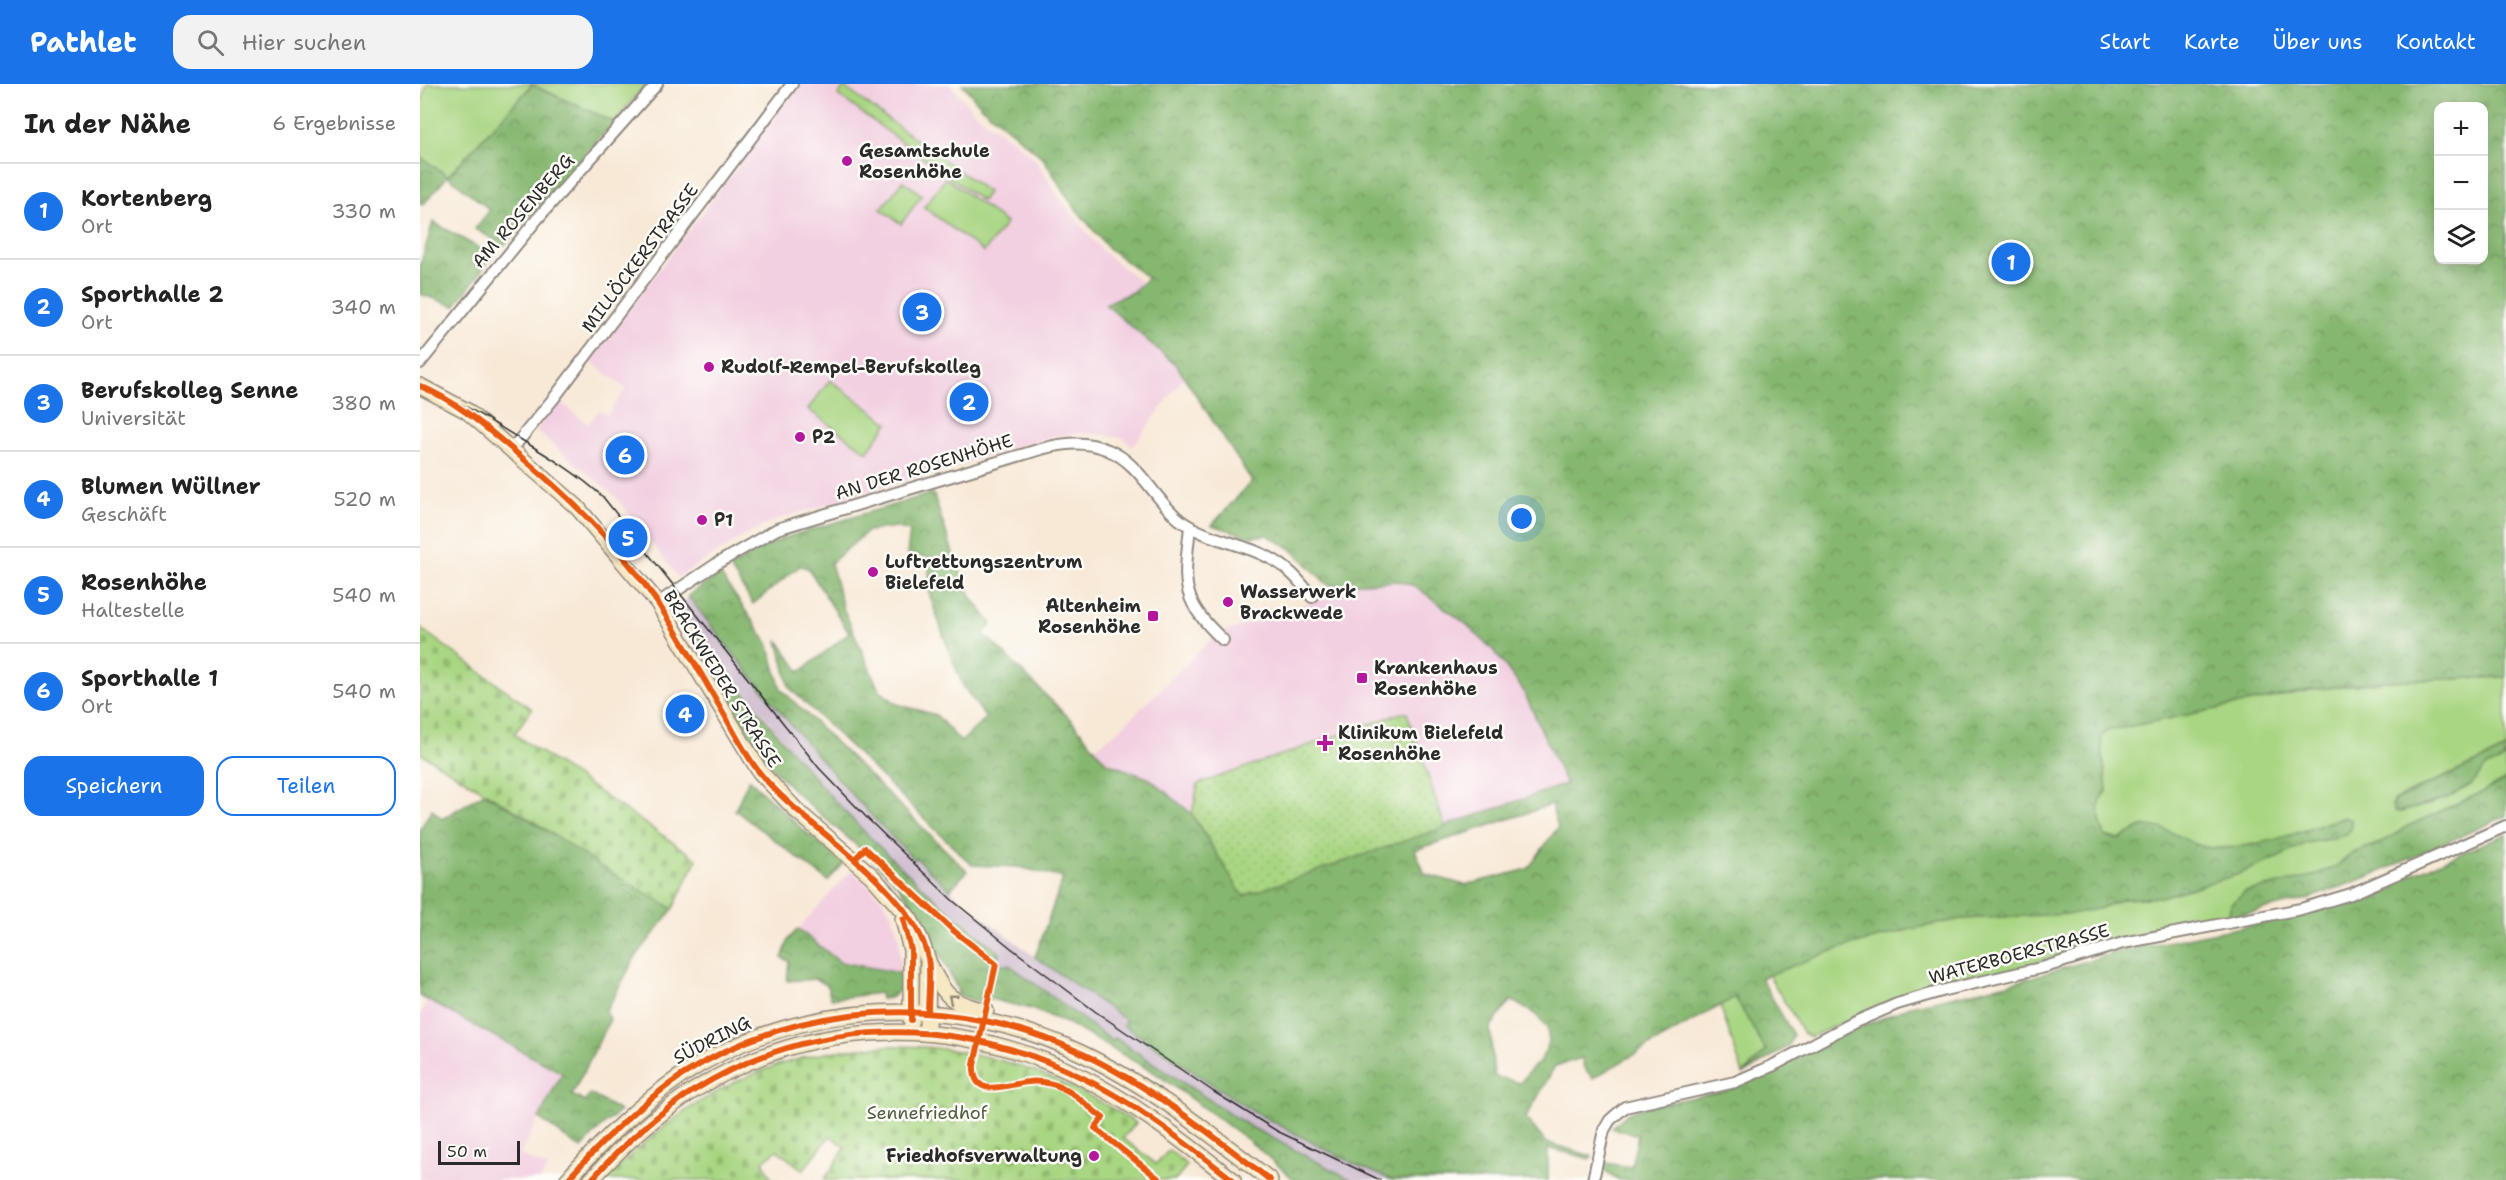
<!DOCTYPE html>
<html lang="de">
<meta charset="utf-8">
<style>
body{margin:0;font-family:"Shantell Sans",sans-serif;background:#f2f2f2;color:#222}
.controls{position:absolute;right:18px;top:18px;display:grid;overflow:hidden;border-radius:12px;box-shadow:0 6px 24px #0002}
.controls button{width:54px;height:54px;display:grid;place-items:center;padding:0;border:0;border-bottom:2px solid #e0e0e0;background:#fff;color:#222;font:30px sans-serif}
.scale{position:absolute;left:18px;bottom:15px;width:82px;box-sizing:border-box;padding-left:6px;border:3px solid #2b2b2b;border-top:0;font-size:16px;line-height:21px;white-space:nowrap;color:#2b2b2b;-webkit-text-stroke:4px #fdfcf7;paint-order:stroke}
.you{position:absolute;left:1102px;top:435px;width:21px;height:21px;margin:-15px;border:4px solid #fff;border-radius:50%;background:#1a73e8;box-shadow:0 0 0 9px #1a73e833}
.badge{display:grid;place-items:center;width:39px;height:39px;border-radius:50%;background:#1a73e8;color:#fff;font-size:20px;font-weight:700}
.pin{position:absolute;translate:-50% -50%;border:3px solid #fff;box-shadow:0 2px 6px #0006}
.list{margin:0;padding:0;list-style:none}
h2{display:flex;justify-content:space-between;align-items:center;height:78px;margin:0;padding:0 24px;font-size:26px}
h2 small{font-size:20px;font-weight:400;color:#767676}
.list li{display:grid;grid-template-columns:39px 1fr auto;gap:18px;align-items:center;box-sizing:border-box;height:96px;padding:0 24px;border-top:2px solid #e0e0e0}
.list b{display:block;font-size:22px;white-space:nowrap}
.list p{margin:0;font-size:20px;white-space:nowrap;color:#767676}
.list em{font-size:20px;font-style:normal;color:#767676}
.actions{display:flex;gap:12px;padding:18px 24px}
.actions a{flex:1;padding:14px 0;border:2px solid #1a73e8;border-radius:18px;text-align:center;font-size:21px;color:#1a73e8}
.actions .main{background:#1a73e8;color:#fff}
.icon{flex:none;width:33px;height:33px;fill:none;stroke:currentColor;stroke-width:2;stroke-linecap:round;stroke-linejoin:round}
.map{position:relative;flex:none;width:2086px;height:1096px;overflow:hidden}
header{display:flex;align-items:center;gap:36px;box-sizing:border-box;height:84px;padding:0 30px;background:#1a73e8;color:#fff}
header strong{font-size:28px}
nav{display:flex;gap:33px;margin-inline-start:auto;font-size:21px}
.search{width:420px;height:54px;background:#f2f2f2;display:flex;align-items:center;gap:15px;box-sizing:border-box;padding:0 21px;border-radius:18px;color:#767676;font-size:22px}
main{display:flex}
aside{flex:1;background:#fff}
.map>svg:first-child{display:block}
</style>
<header>
<strong>Pathlet</strong>
<div class="search"><svg class="icon" aria-label="search" viewBox="0 0 24 24"><circle cx="10" cy="10" r="6"/><path d="M15 15l6 6"/></svg>Hier suchen</div>
<nav><a>Start</a><a>Karte</a><a>Über uns</a><a>Kontakt</a></nav>
</header>
<main>
<aside>
<h2>In der Nähe<small>6 Ergebnisse</small></h2>
<ul class="list">
<li><span class="badge">1</span><div><b>Kortenberg</b><p>Ort</p></div><em>330 m</em></li>
<li><span class="badge">2</span><div><b>Sporthalle 2</b><p>Ort</p></div><em>340 m</em></li>
<li><span class="badge">3</span><div><b>Berufskolleg Senne</b><p>Universität</p></div><em>380 m</em></li>
<li><span class="badge">4</span><div><b>Blumen Wüllner</b><p>Geschäft</p></div><em>520 m</em></li>
<li><span class="badge">5</span><div><b>Rosenhöhe</b><p>Haltestelle</p></div><em>540 m</em></li>
<li><span class="badge">6</span><div><b>Sporthalle 1</b><p>Ort</p></div><em>540 m</em></li>
</ul>
<div class="actions"><a class="main">Speichern</a><a>Teilen</a></div>
</aside>
<div class="map">
<svg width="2086" height="1096" viewBox="0 0 2086 1096">
<defs>
<pattern id="forest-crowns" width="20" height="18" patternUnits="userSpaceOnUse" patternTransform="scale(1.5)"><rect width="20" height="18" fill="#86b770"/><path d="M2 6a3 3 0 1 1 6 0M12 15a3 3 0 1 1 6 0" fill="none" stroke="#6e955c"/></pattern>
<pattern id="cemetery-stones" width="16" height="16" patternUnits="userSpaceOnUse" patternTransform="scale(1.5)"><rect width="16" height="16" fill="#a9d682"/><path d="M2 7V4a2 2 0 0 1 4 0v3zM10 15v-3a2 2 0 0 1 4 0v3z" fill="#92b870"/></pattern>
<pattern id="park-dots" width="8" height="8" patternUnits="userSpaceOnUse" patternTransform="scale(1.5)"><rect width="8" height="8" fill="#a9d682"/><path d="M2 2h.1M6 6h.1" fill="none" stroke="#92b870" stroke-width="1.8" stroke-linecap="round"/></pattern>
</defs>
<rect width="100%" height="100%" fill="#fdfcf7"/>
<filter id="ink" filterUnits="userSpaceOnUse"><feTurbulence type="fractalNoise" baseFrequency=".0167" numOctaves="2"/><feDisplacementMap in="SourceGraphic" scale="12" xChannelSelector="R" yChannelSelector="G"/><feConvolveMatrix kernelMatrix="1 2 1 2 8 2 1 2 1" color-interpolation-filters="sRGB"/></filter>
<filter id="wash" filterUnits="userSpaceOnUse"><feTurbulence type="fractalNoise" baseFrequency=".008" numOctaves="4" result="noise"/><feDisplacementMap in="SourceGraphic" scale="24" xChannelSelector="R" yChannelSelector="G"/><feGaussianBlur stdDeviation="1.35" result="paint"/><feColorMatrix in="noise" values="0 0 0 0 0 0 0 0 0 0 0 0 0 0 0 0 0 1.4 0 .05"/><feComposite in="paint" operator="in"/></filter>
<g filter="url(#wash)">
<rect width="100%" height="100%" fill="#f8e9d7"/>
<!-- built -->
<g fill="#f2cfe1">
<path d="M 380,0 L 529,0 L 557,31 L 599,61 L 615,75 L 646,123 L 684,169 L 723,199 L 712,208 L 685,221 L 757,282 L 764,293 L 713,362 L 703,354 L 676,350 L 661,349 L 630,353 L 356,436 L 329,449 L 258,493 L 195,412 L 116,347 L 139,317 L 168,340 L 179,327 L 187,331 L 206,305 L 170,277 Z"/>
<path d="M 971,496 L 995,502 L 1046,540 L 1074,567 L 1103,606 L 1146,701 L 823,812 L 730,695 L 686,678 L 675,664 L 700,645 L 796,551 L 910,512 L 908,501 Z"/>
<path d="M 432,786 L 465,819 L 472,832 L 479,853 L 481,889 L 420,878 L 378,845 Z"/>
<path d="M 8,916 L 142,989 L 100,1071 L 128,1084 L 120,1096 L 0,1096 L 0,931 Z"/>
</g>
<!-- railway -->
<path fill="#cfbdcf" d="M 268,512 L 355,622 L 418,698 L 494,775 L 495,773 L 542,817 L 615,873 L 707,936 L 703,940 L 834,1028 L 934,1080 L 972,1096 L 932,1096 L 850,1055 L 695,954 L 692,957 L 588,880 L 586,883 L 576,875 L 580,869 L 478,781 L 431,734 L 386,684 L 267,535 L 262,523 Z"/>
<!-- grass -->
<g fill="#a9d682" stroke="#6a8056" stroke-width="1.5">
<path d="M 7,0 L 227,0 L 194,38 L 112,1 L 28,92 L 0,73 L 0,21 Z"/>
<path d="M 424,3 L 568,108 L 562,117 L 418,11 Z"/>
<path d="M 526,94 L 586,139 L 564,168 L 504,123 Z"/>
<path d="M 483,97 L 502,111 L 481,140 L 461,125 Z"/>
<path d="M 410,296 L 468,339 L 447,368 L 388,325 Z"/>
<path d="M 2086,593 L 2086,665 L 1973,716 L 1972,722 L 1980,728 L 2011,720 L 2066,683 L 2083,676 L 2086,670 L 2086,695 L 2065,707 L 1986,743 L 1963,758 L 1931,770 L 1916,783 L 1886,794 L 1812,833 L 1690,857 L 1593,885 L 1527,899 L 1447,928 L 1390,953 L 1383,949 L 1348,890 L 1417,865 L 1491,845 L 1541,835 L 1678,825 L 1702,815 L 1741,813 L 1857,774 L 1886,759 L 1917,754 L 1924,733 C 1882,747 1838,766 1793,764 C 1772,763 1741,749 1721,743 L 1699,756 L 1685,752 C 1679,736 1674,721 1687,707 L 1681,653 L 1687,647 L 1890,606 L 1966,597 Z"/>
<path d="M 1315,913 L 1346,967 L 1323,990 L 1300,921 Z"/>
</g>
<!-- forest -->
<g fill="url(#forest-crowns)" stroke="#58714e" stroke-width="1.5" fill-rule="evenodd">
<path d="M 542,0 L 2086,0 L 2086,593 L 1966,597 L 1890,606 L 1687,647 L 1681,653 L 1687,708 C 1674,721 1679,736 1685,752 L 1699,756 C 1706,751 1715,745 1723,743 C 1746,738 1768,763 1793,764 C 1839,765 1882,747 1924,733 L 1931,736 L 1931,745 L 1927,751 L 1886,759 L 1857,774 L 1816,791 L 1741,813 L 1702,815 L 1678,825 L 1651,830 L 1541,835 L 1491,845 L 1417,865 L 1341,894 L 1373,951 L 1369,962 L 1323,990 L 1346,967 L 1315,913 L 1173,994 L 1164,984 L 1162,974 L 1135,982 L 1106,1034 L 1125,1058 L 1172,1072 L 1171,1075 L 1128,1064 L 1128,1096 L 972,1096 L 934,1080 L 834,1028 L 703,941 L 706,936 L 615,873 L 643,794 L 599,783 L 552,781 L 369,603 L 358,556 L 380,588 L 429,549 L 388,484 L 380,482 L 333,520 L 310,484 L 336,467 L 367,453 L 513,409 L 536,478 L 552,514 L 572,540 L 563,549 L 651,636 L 686,678 L 730,695 L 772,730 L 823,812 L 1146,700 L 1103,606 L 1074,567 L 1046,540 L 995,502 L 978,497 L 908,501 L 870,464 L 847,451 L 831,453 L 792,441 L 832,397 L 757,282 L 685,220 L 712,208 L 728,194 L 688,164 L 652,120 L 623,74 L 562,23 ZM 2018,22 L 2064,22 L 2064,176 L 2018,176 ZM 475,443 L 490,447 L 487,470 L 509,474 L 509,509 L 524,553 L 543,602 L 566,634 L 541,658 L 516,631 L 477,620 L 459,606 L 423,524 L 411,479 L 448,447 ZM 1131,721 L 1138,743 L 1108,785 L 1045,801 L 1005,790 L 995,766 ZM 1091,916 L 1115,930 L 1127,944 L 1129,958 L 1120,978 L 1112,984 L 1100,999 L 1074,992 L 1070,944 Z"/>
<path d="M 112,1 L 194,38 L 84,161 L 55,145 L 70,126 L 28,92 L 3,121 L 0,120 L 0,73 L 28,92 Z"/>
<path d="M 13,138 L 73,172 L 35,222 L 0,210 L 0,182 Z"/>
<path d="M 300,490 L 348,559 L 361,605 L 547,787 L 530,806 L 496,774 L 494,775 C 411,694 340,604 268,512 Z"/>
<path d="M 267,535 C 320,603 372,673 432,735 C 478,783 528,827 580,869 L 576,875 L 585,882 L 588,880 L 692,957 L 695,954 L 829,1042 L 932,1096 L 875,1096 L 828,1056 L 735,989 L 647,939 L 611,925 L 562,913 L 561,919 L 538,911 L 537,908 L 538,906 L 501,834 L 479,802 L 453,776 L 376,709 L 343,674 L 308,613 L 293,578 Z"/>
<path d="M 2086,665 L 2083,676 L 2066,683 L 2051,701 L 2025,715 L 1980,728 L 1975,727 L 1972,722 L 1973,717 Z"/>
<path d="M 329,695 L 380,743 L 424,779 L 408,797 L 315,726 Z"/>
<path d="M 2086,695 L 2086,732 L 1955,790 L 1888,815 L 1812,833 L 1809,829 L 1811,820 L 1824,808 L 1886,794 L 1916,783 L 1931,770 L 1963,758 L 1986,743 L 2065,707 Z"/>
<path d="M 64,709 C 129,746 189,787 253,825 L 215,874 L 186,927 L 190,935 L 152,1011 L 165,1018 L 170,1010 L 200,1027 L 180,1044 L 161,1065 L 119,1034 L 142,989 L 0,912 L 0,745 L 12,725 L 22,735 Z"/>
<path d="M 2086,750 L 2086,1096 L 1199,1096 L 1181,1084 L 1186,1079 L 1211,1083 L 1218,1051 L 1192,1044 L 1208,1029 L 1225,1023 L 1309,1006 L 1328,999 L 1422,951 L 1491,922 L 1588,900 L 1705,866 L 1884,831 L 1940,812 Z"/>
<path d="M 378,845 L 420,878 L 481,889 L 479,907 L 470,914 L 461,915 L 460,909 L 411,915 L 407,901 L 396,895 L 367,897 L 369,877 L 362,874 L 369,855 Z"/>
</g>
<!-- cemetery -->
<g fill="url(#cemetery-stones)" stroke="#6a8056" stroke-width="1.5">
<path d="M 0,544 L 112,625 L 94,650 L 277,775 L 253,825 L 180,782 L 116,739 L 0,669 Z"/>
<path d="M 468,962 C 559,960 640,990 716,1039 L 703,1054 L 736,1080 L 749,1066 L 767,1081 L 756,1096 L 404,1096 L 426,1063 L 410,1052 L 383,1086 L 357,1066 L 343,1077 L 352,1096 L 185,1096 C 267,1012 349,967 468,962 Z"/>
</g>
<!-- park -->
<path fill="url(#park-dots)" stroke="#6a8056" stroke-width="1.5" d="M 981,629 L 987,629 L 1025,743 L 823,812 L 772,730 L 778,700 Z"/>
</g>
<g filter="url(#ink)">
<g fill="none" stroke-linecap="round" stroke-linejoin="round">
<!-- street casing -->
<g stroke="#928a81" stroke-width="14">
<g id="street">
<path d="M 0,279 L 118,134 L 237,0"/>
<path d="M 92,365 L 134,314 L 372,0"/>
<path d="M 770,443 C 764,499 759,515 803,556"/>
<path d="M 238,519 L 298,479 L 357,445 L 621,365 C 644,359 665,356 688,366 C 720,379 734,415 760,436 C 787,456 819,458 848,473 C 867,482 880,497 892,513"/>
<path d="M 1173,1096 L 1184,1046 L 1190,1036 L 1205,1023 L 1315,998 L 1352,982 L 1433,939 L 1477,920 L 1525,906 L 1625,883 L 1703,859 L 1881,825 L 1931,810 L 2086,742"/>
</g>
</g>
<!-- secondary casing -->
<g stroke="#928a81" stroke-width="18">
<g id="secondary">
<path d="M 0,302 L 47,327 L 157,423 L 238,519 L 340,688 L 377,727 L 452,792 L 490,835 L 500,854 L 508,876 L 507,949"/>
<path d="M 483,835 L 491,866 L 491,936"/>
<path d="M 510,881 C 524,912 532,920 566,927"/>
<path d="M 147,1096 C 182,1058 218,1021 261,992 C 379,914 535,909 661,969 C 730,1002 790,1049 850,1096"/>
<path d="M 171,1096 C 201,1063 235,1031 273,1007 C 394,931 537,931 663,994 C 718,1021 765,1059 813,1096"/>
</g>
</g>
<!-- street -->
<use href="#street" stroke="#fff" stroke-width="10"/>
<!-- secondary -->
<use href="#secondary" stroke="#f7e8c3" stroke-width="15"/>
<!-- tram -->
<path stroke="#2b2b2b" stroke-width="1.5" d="M 0,300 C 36,315 67,335 100,355 C 130,373 158,390 183,413 L 399,684 L 449,736 L 532,816 L 591,864 L 676,928 L 794,1008 L 857,1047 L 960,1096"/>
<!-- cycleway casing -->
<g stroke="#fdfcf7" stroke-width="10">
<g id="cycleway">
<path d="M 0,302 C 36,317 63,341 93,366 C 147,411 200,461 239,521 C 262,556 283,593 304,630 C 315,650 325,670 339,688 C 383,743 495,805 508,874 C 511,891 508,911 508,929"/>
<path d="M 435,775 L 445,764 L 534,847 L 576,880 L 554,981 C 552,1017 587,1000 608,998 C 616,997 624,998 632,1000 C 651,1005 667,1022 683,1034 L 675,1044 L 739,1095"/>
<path d="M 483,835 L 491,866 L 491,936"/>
<path d="M 147,1096 C 182,1058 218,1021 261,992 C 379,914 535,909 661,969 C 730,1002 790,1049 850,1096"/>
<path d="M 171,1096 C 201,1063 235,1031 273,1007 C 394,931 537,931 663,994 C 718,1021 765,1059 813,1096"/>
</g>
</g>
<!-- cycleway -->
<use href="#cycleway" stroke="#e8590c" stroke-width="6"/>
</g>
<!-- one-way arrows -->
<defs><path id="oneway-chevron" d="M-2-3.5L2.5 0L-2 3.5" fill="none" stroke-width="1.6" stroke-linecap="round" stroke-linejoin="round" transform="scale(1.5)"/></defs>
<use stroke="#918a77" href="#oneway-chevron" transform="translate(532 914) rotate(-142)"/>
</g>
<!-- markers -->
<g fill="#b5179e" stroke="#fdfcf7" stroke-width="2">
<circle cx="427" cy="77" r="6"/>
<circle cx="289" cy="283" r="6"/>
<circle cx="380" cy="353" r="6"/>
<circle cx="282" cy="436" r="6"/>
<circle cx="453" cy="488" r="6"/>
<circle cx="808" cy="518" r="6"/>
<rect x="727" y="526" width="12" height="12" rx="3"/>
<rect x="936" y="588" width="12" height="12" rx="3"/>
<path d="M902 650h6v6h6v6h-6v6h-6v-6h-6v-6h6z"/>
<circle cx="674" cy="1072" r="6"/>
</g>
<g text-anchor="middle" stroke-width="5" stroke-linejoin="round" paint-order="stroke">
<!-- poi labels -->
<g font-size="18" font-weight="bold" fill="#2b2b2b" stroke="#fdfcf7" text-anchor="start">
<text x="439" y="73">Gesamtschule<tspan x="439" dy="21">Rosenhöhe</tspan></text>
<text x="301" y="289">Rudolf-Rempel-Berufskolleg</text>
<text x="392" y="359">P2</text>
<text x="294" y="442">P1</text>
<text x="465" y="484">Luftrettungszentrum<tspan x="465" dy="21">Bielefeld</tspan></text>
<text x="820" y="514">Wasserwerk<tspan x="820" dy="21">Brackwede</tspan></text>
<text x="721" y="528" text-anchor="end">Altenheim<tspan x="721" dy="21">Rosenhöhe</tspan></text>
<text x="954" y="590">Krankenhaus<tspan x="954" dy="21">Rosenhöhe</tspan></text>
<text x="918" y="655">Klinikum Bielefeld<tspan x="918" dy="21">Rosenhöhe</tspan></text>
<text x="662" y="1078" text-anchor="end">Friedhofsverwaltung</text>
</g>
<!-- street labels -->
<g font-size="18" fill="#2b2b2b" stroke="#fdfcf7">
<text transform="translate(103 127) rotate(-49)" y="6">AM ROSENBERG</text>
<text transform="translate(220 174) rotate(-53)" y="6">MILLÖCKERSTRASSE</text>
<text transform="translate(504 383) rotate(-17)" y="6">AN DER ROSENHÖHE</text>
<text transform="translate(302 595) rotate(58)" y="6">BRACKWEDER STRASSE</text>
<text transform="translate(1599 870) rotate(-15)" y="6">WATERBOERSTRASSE</text>
<text transform="translate(292 956) rotate(-27)" y="6">SÜDRING</text>
</g>
<!-- park labels -->
<g font-size="18" fill="#515e45" stroke="#fdfcf7">
<text x="507" y="1035">Sennefriedhof</text>
</g>
</g>
</svg>
<div class="controls">
<button>+</button>
<button>−</button>
<button><svg class="icon" aria-label="layers" viewBox="0 0 24 24"><path d="M12 4l9 5-9 5-9-5zM3 14l9 5 9-5"/></svg></button>
</div>
<div class="scale">50 m</div>
<div class="you"></div>
<div class="pin badge" style="left:1591px;top:178px">1</div>
<div class="pin badge" style="left:549px;top:318px">2</div>
<div class="pin badge" style="left:502px;top:228px">3</div>
<div class="pin badge" style="left:265px;top:630px">4</div>
<div class="pin badge" style="left:208px;top:454px">5</div>
<div class="pin badge" style="left:205px;top:371px">6</div>
</div>
</main>
